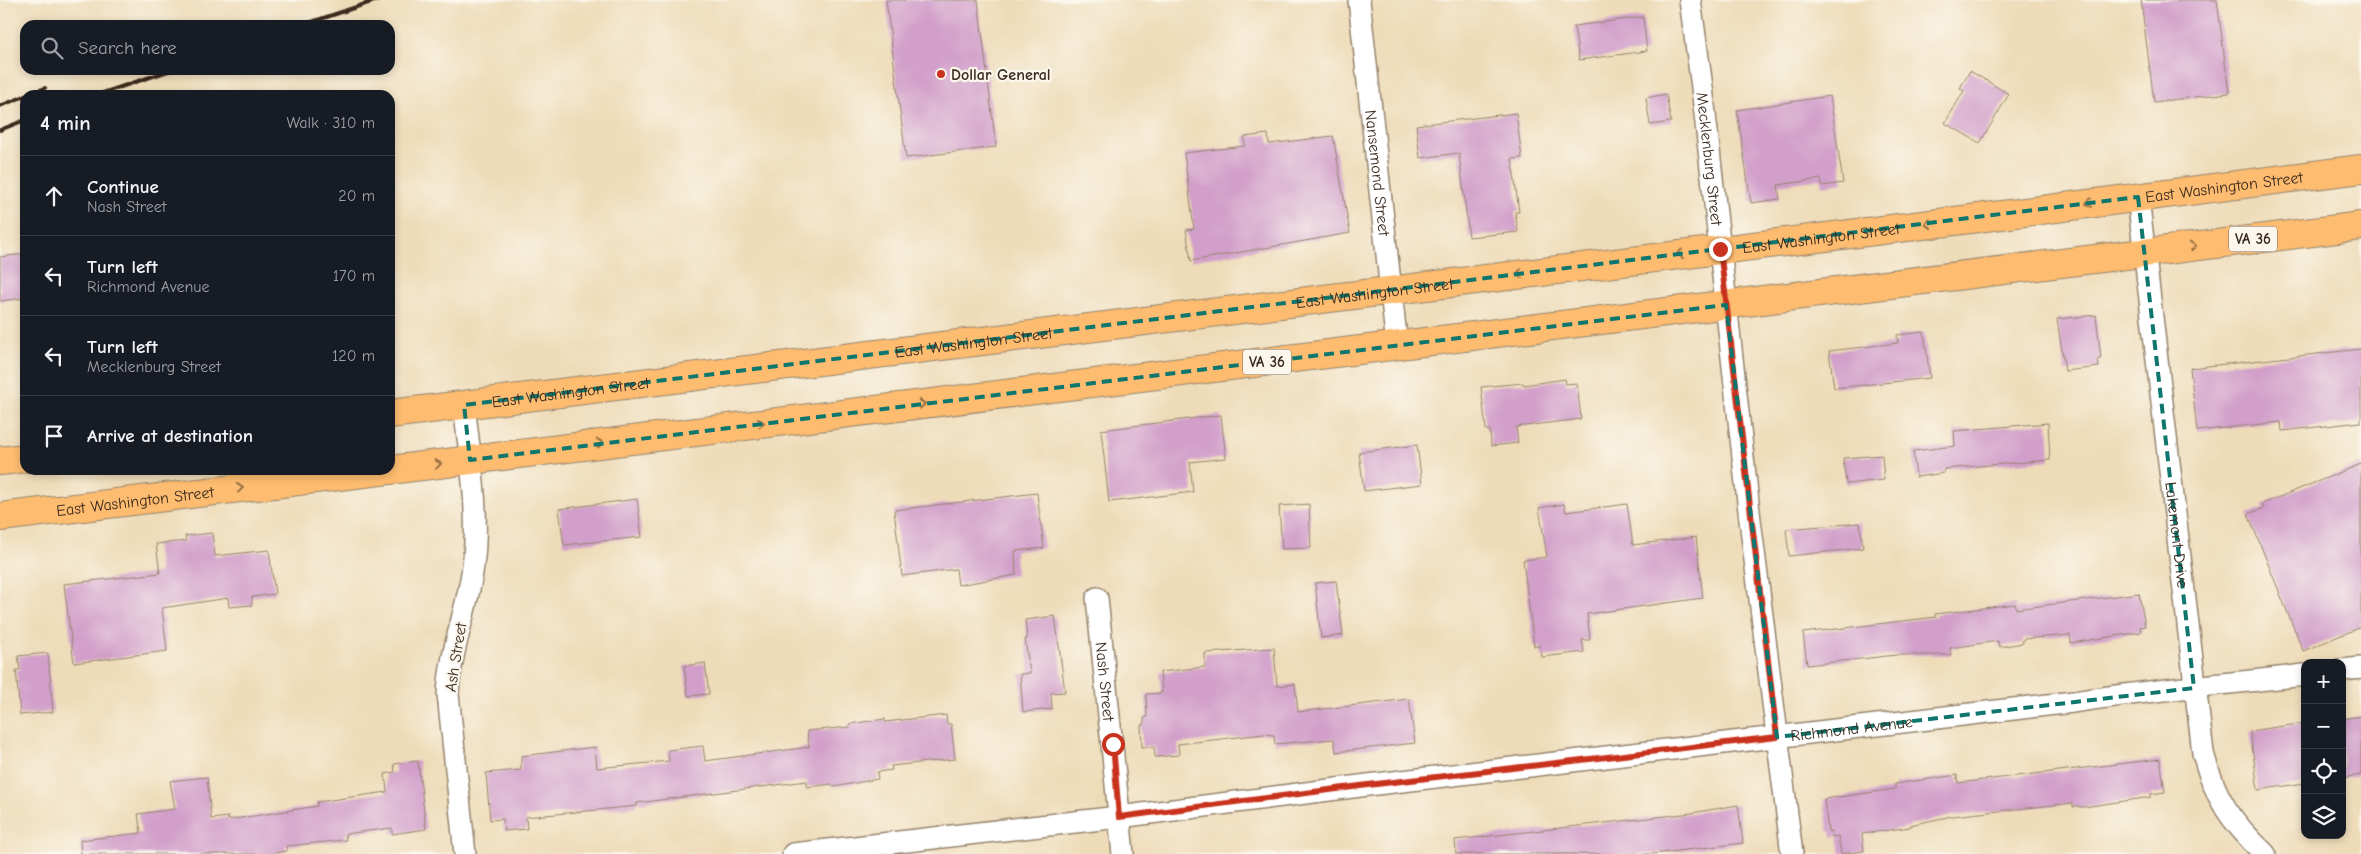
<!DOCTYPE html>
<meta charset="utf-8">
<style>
body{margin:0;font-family:"Comic Neue",sans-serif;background:#242831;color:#f1f3f6}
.controls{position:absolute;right:15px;bottom:15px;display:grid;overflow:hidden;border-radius:10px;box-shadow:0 2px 8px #0003}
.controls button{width:45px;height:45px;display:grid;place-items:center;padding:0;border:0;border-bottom:1px solid #363941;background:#171b24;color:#f1f3f6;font:25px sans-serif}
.stop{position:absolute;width:15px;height:15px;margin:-11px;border:4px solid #c8321e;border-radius:50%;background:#fff}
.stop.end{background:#c8321e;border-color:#fff;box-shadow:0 1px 5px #0008}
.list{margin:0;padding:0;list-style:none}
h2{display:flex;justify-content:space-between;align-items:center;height:65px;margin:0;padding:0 20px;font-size:21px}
h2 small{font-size:16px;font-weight:400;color:#9ea1a6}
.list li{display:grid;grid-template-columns:32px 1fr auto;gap:15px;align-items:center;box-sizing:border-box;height:80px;padding:0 20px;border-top:1px solid #363941}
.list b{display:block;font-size:19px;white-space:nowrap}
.list p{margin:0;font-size:16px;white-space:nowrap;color:#9ea1a6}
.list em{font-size:16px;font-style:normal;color:#9ea1a6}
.icon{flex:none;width:28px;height:28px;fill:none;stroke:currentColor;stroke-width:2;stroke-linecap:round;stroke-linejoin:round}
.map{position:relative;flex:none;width:2361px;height:854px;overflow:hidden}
.search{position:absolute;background:#171b24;box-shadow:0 2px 8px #0003;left:20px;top:20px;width:375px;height:55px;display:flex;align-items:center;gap:12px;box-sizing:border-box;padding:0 18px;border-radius:15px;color:#9ea1a6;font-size:19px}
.panel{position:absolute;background:#171b24;box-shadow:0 2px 8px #0003;left:20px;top:90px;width:375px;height:385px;border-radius:15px}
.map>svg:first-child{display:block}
</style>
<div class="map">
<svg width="2361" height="854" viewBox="0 0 2361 854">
<rect width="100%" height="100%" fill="#fbf7ec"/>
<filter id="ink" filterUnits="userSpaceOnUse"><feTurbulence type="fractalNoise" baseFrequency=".02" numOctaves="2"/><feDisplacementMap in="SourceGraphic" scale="10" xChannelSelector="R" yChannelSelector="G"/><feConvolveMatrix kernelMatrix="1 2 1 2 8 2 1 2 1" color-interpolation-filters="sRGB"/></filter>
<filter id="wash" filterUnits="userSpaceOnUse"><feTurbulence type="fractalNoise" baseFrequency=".0096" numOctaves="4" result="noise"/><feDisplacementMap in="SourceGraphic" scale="20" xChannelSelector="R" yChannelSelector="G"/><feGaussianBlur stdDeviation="1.12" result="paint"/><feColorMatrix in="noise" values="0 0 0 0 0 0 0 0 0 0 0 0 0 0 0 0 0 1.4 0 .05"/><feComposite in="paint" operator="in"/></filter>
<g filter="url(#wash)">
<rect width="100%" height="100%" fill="#eedcb9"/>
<g id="blocks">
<!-- building -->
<g fill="#d19fca">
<path d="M 886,0 L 978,0 L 996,147 L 906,158 Z"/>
<path d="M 2141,0 L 2217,0 L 2229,93 L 2154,102 Z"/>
<path d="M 1643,17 L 1647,51 L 1579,60 L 1574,26 Z"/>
<path d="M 1970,71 L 2009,94 L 1980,143 L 1945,123 L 1964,91 L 1960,88 Z"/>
<path d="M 1666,94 L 1671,122 L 1650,125 L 1646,98 Z"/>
<path d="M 1830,96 L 1843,183 L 1822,186 L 1821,179 L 1778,185 L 1780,199 L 1751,203 L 1737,110 Z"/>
<path d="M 1516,113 L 1522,158 L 1512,159 L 1519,212 L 1515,212 L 1518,232 L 1469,237 L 1459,153 L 1420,158 L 1416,125 Z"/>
<path d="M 1268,134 L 1269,144 L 1333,136 L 1350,233 L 1191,261 L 1186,230 L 1194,229 L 1184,153 L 1245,146 L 1244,137 Z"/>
<path d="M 25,254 L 25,298 L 0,301 L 0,257 Z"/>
<path d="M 2096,315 L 2101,359 L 2098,359 L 2099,367 L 2065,371 L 2057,319 Z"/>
<path d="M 1924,332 L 1930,378 L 1834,388 L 1829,351 L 1898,343 L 1897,335 Z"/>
<path d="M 2361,349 L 2361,422 L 2282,431 L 2281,422 L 2197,431 L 2190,368 Z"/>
<path d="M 1565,379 L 1566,384 L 1577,383 L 1581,419 L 1516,427 L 1518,443 L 1491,446 L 1490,430 L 1486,430 L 1481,387 L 1523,383 L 1524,385 Z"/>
<path d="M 1221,415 L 1226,458 L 1190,462 L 1193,492 L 1109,502 L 1101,430 Z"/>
<path d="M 2048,423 L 2050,460 L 1944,469 L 1944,473 L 1916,477 L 1913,451 L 1955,446 L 1954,431 Z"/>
<path d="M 1417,445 L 1422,484 L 1364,491 L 1359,452 Z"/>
<path d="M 1882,455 L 1884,480 L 1846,484 L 1843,458 Z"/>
<path d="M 2361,464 L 2361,627 L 2303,651 L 2248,514 L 2264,508 L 2262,504 Z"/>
<path d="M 1037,493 L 1044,548 L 1015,551 L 1016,575 L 958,585 L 956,569 L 902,576 L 894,510 Z"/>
<path d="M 637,499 L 642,537 L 564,545 L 559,509 Z"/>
<path d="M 1309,504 L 1311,548 L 1282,549 L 1279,506 Z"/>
<path d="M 1564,504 L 1566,512 L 1627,504 L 1633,545 L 1696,537 L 1703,598 L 1587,614 L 1590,640 L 1582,640 L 1584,652 L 1542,657 L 1540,646 L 1534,646 L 1523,560 L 1547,557 L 1539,508 Z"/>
<path d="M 1860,523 L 1863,548 L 1789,556 L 1786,529 Z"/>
<path d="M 212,533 L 215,556 L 269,550 L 275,594 L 252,597 L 252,605 L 229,607 L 228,598 L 162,608 L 167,651 L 74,663 L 64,584 L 160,573 L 156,544 L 186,541 L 185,536 Z"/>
<path d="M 1336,581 L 1343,635 L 1321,638 L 1315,583 Z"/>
<path d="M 2139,593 L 2145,626 L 2140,627 L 2141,632 L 2071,643 L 2070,635 L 2023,639 L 2023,643 L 1999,647 L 1998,641 L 1950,648 L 1951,655 L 1896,655 L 1807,665 L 1803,633 L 1936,617 L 1935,614 L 2015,604 L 2016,609 Z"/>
<path d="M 1055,616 L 1065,692 L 1051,693 L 1052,709 L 1023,712 L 1020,674 L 1030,673 L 1025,639 L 1027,639 L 1025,620 Z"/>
<path d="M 1274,648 L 1277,686 L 1295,684 L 1298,712 L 1409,699 L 1415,743 L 1336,752 L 1334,739 L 1275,744 L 1274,735 L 1264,734 L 1178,744 L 1179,755 L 1155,757 L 1154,747 L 1142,747 L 1141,725 L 1144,725 L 1144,718 L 1147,717 L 1146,694 L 1162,693 L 1160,672 L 1205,667 L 1205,653 Z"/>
<path d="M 48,653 L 53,712 L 20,715 L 16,670 L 20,670 L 18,656 Z"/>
<path d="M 705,663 L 709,694 L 688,696 L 684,666 Z"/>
<path d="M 946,715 L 947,724 L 951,724 L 955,759 L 891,766 L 892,770 L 877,772 L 878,779 L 833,787 L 832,784 L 807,787 L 807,781 L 637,803 L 637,806 L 526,817 L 527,829 L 504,831 L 503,819 L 490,820 L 486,773 L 521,770 L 521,756 L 595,747 L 597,768 L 669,761 L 668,750 L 703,746 L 705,761 L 809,747 L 807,731 L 850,727 L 849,724 L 885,719 L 885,722 Z"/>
<path d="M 2361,716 L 2361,775 L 2342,778 L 2342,719 Z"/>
<path d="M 2305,723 L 2305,783 L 2258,790 L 2250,731 Z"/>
<path d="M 2160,759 L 2165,792 L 2151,794 L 2151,797 L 2084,807 L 2073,807 L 2073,803 L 1952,816 L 1910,825 L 1910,827 L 1862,834 L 1864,851 L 1841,854 L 1838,836 L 1832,837 L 1831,831 L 1828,831 L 1824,799 L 1895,789 L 1895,784 L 1957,775 L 1958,783 Z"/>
<path d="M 418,761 L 426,829 L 392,834 L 392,828 L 345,834 L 346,840 L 286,846 L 287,851 L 268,854 L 81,854 L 80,840 L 141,833 L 138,814 L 175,809 L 170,781 L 207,777 L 211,819 L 228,817 L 228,820 L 317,806 L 317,802 L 387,792 L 385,774 L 395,772 L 394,764 Z"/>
<path d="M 1738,805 L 1743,843 L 1653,854 L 1456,854 L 1455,840 L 1692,813 Z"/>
</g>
</g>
</g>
<g filter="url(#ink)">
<use href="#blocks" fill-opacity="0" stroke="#94836c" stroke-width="1"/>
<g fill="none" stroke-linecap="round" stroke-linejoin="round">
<!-- street casing -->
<g stroke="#94836c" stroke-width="24">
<g id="street">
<path id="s1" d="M 1359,0 L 1397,346"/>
<path id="s2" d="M 1690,0 L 1702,87 L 1750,520 L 1792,854"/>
<path id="s3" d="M 2138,197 L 2203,753 C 2215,798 2231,822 2265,854"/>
<path d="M 464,405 C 470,459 480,512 473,566 C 468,609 450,650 448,694 L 465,854"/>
<path id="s4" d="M 1097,598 L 1123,854"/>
<path d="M 2342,670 L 2361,668"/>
<path id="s5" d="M 793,854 L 1119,817 L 1368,785 L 2073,702 C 2150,690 2227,684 2305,675"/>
</g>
</g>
<!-- highway casing -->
<g stroke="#94836c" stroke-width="30">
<g id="highway">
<path id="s6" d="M 390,414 L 1915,226 L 2361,169"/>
<path d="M 0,461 L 25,458"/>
<path d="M 390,470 L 2361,226"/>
<path id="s7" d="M 0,517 L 389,470"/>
</g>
</g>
<!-- street -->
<use href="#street" stroke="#fff" stroke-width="21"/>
<!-- highway -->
<use href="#highway" stroke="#fdbc6f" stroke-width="28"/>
<!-- rail -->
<g stroke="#3b2a1e" stroke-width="4">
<path d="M 303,25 L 377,0"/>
<path d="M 27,95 L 45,88"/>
<path d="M 97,95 L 171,70"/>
<path d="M 0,106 L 25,96"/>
<path d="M 0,130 L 25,120"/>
</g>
</g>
<!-- one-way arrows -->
<defs><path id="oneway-chevron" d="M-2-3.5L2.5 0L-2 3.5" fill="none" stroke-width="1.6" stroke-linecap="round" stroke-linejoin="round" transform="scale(1.25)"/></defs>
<g stroke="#926c42">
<use href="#oneway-chevron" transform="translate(2089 203) rotate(173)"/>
<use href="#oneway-chevron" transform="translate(1928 224) rotate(173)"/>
<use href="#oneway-chevron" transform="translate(2193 246) rotate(-7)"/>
<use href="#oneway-chevron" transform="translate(1680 254) rotate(173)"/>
<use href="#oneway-chevron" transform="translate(1519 274) rotate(173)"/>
<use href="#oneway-chevron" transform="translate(922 404) rotate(-7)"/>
<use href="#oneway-chevron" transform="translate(761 423) rotate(-7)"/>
<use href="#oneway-chevron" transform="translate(600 443) rotate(-7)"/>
<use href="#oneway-chevron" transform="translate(438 464) rotate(-7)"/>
<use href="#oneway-chevron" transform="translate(240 488) rotate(-7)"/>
</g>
</g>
<g fill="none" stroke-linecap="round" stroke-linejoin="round" filter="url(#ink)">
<!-- route -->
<path stroke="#c8321e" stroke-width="6" d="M 1113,744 L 1119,817 L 1368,785 L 1777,737 L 1720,249"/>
</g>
<!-- marked area -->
<path fill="none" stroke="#0f766e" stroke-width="4" stroke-dasharray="10 6" stroke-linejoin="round" d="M 2138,197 L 2194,688 L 1777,737 L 1726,305 L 470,460 L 464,405 Z"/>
<!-- markers -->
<circle fill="#c8321e" stroke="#fbf7ec" stroke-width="2" cx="941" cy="74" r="5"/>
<g text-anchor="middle" stroke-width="4.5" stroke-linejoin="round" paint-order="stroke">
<!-- shield labels -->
<g fill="#fbf7ec" stroke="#75685c" stroke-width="1">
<rect x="2229" y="226.5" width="48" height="25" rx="4"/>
<rect x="1243" y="349.5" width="48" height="25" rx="4"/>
</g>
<g font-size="15" font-weight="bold" fill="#3b2a1e">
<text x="2253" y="244">VA 36</text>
<text x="1267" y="367">VA 36</text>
</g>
<!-- poi labels -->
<g font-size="16" font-weight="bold" fill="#3b2a1e" stroke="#fbf7ec" text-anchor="start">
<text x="951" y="80">Dollar General</text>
</g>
<!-- street labels -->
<g font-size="16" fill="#3b2a1e" stroke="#fbf7ec">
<text dy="6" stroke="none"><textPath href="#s2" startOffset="160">Mecklenburg Street</textPath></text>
<text dy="6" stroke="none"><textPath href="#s1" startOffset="174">Nansemond Street</textPath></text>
<text dy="6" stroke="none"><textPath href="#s6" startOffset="1848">East Washington Street</textPath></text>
<text dy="6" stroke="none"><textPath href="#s6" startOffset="1442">East Washington Street</textPath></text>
<text dy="6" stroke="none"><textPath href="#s6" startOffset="992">East Washington Street</textPath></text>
<text dy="6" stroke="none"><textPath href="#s6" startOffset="588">East Washington Street</textPath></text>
<text dy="6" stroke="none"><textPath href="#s6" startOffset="182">East Washington Street</textPath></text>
<text dy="6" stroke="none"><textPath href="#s7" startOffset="136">East Washington Street</textPath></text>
<text dy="6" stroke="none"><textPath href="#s3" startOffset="340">Lakemont Drive</textPath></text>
<text transform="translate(455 657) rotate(-81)" y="6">Ash Street</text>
<text dy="6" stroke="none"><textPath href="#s4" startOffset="84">Nash Street</textPath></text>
<text dy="6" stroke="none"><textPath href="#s5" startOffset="1066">Richmond Avenue</textPath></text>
</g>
</g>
</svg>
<div class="controls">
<button>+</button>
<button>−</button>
<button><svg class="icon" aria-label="locate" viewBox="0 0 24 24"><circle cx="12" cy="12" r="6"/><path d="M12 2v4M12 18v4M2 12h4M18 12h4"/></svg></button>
<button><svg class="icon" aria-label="layers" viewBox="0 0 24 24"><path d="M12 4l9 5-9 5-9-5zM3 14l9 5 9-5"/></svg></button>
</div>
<div class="stop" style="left:1113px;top:744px"></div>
<div class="stop end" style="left:1720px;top:249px"></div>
<div class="search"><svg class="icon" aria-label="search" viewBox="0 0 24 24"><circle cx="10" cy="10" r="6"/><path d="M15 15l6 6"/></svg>Search here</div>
<section class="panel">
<h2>4 min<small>Walk · 310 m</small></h2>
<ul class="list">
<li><svg class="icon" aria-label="ahead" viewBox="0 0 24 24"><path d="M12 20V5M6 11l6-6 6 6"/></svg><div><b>Continue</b><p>Nash Street</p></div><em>20 m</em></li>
<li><svg class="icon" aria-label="left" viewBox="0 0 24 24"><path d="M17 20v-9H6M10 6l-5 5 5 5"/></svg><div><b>Turn left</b><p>Richmond Avenue</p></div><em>170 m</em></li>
<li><svg class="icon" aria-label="left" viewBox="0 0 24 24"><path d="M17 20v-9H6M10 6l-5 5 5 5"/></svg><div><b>Turn left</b><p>Mecklenburg Street</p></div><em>120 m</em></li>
<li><svg class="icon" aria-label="arrive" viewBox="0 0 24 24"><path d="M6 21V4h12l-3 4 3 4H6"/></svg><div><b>Arrive at destination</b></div></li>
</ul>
</section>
</div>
